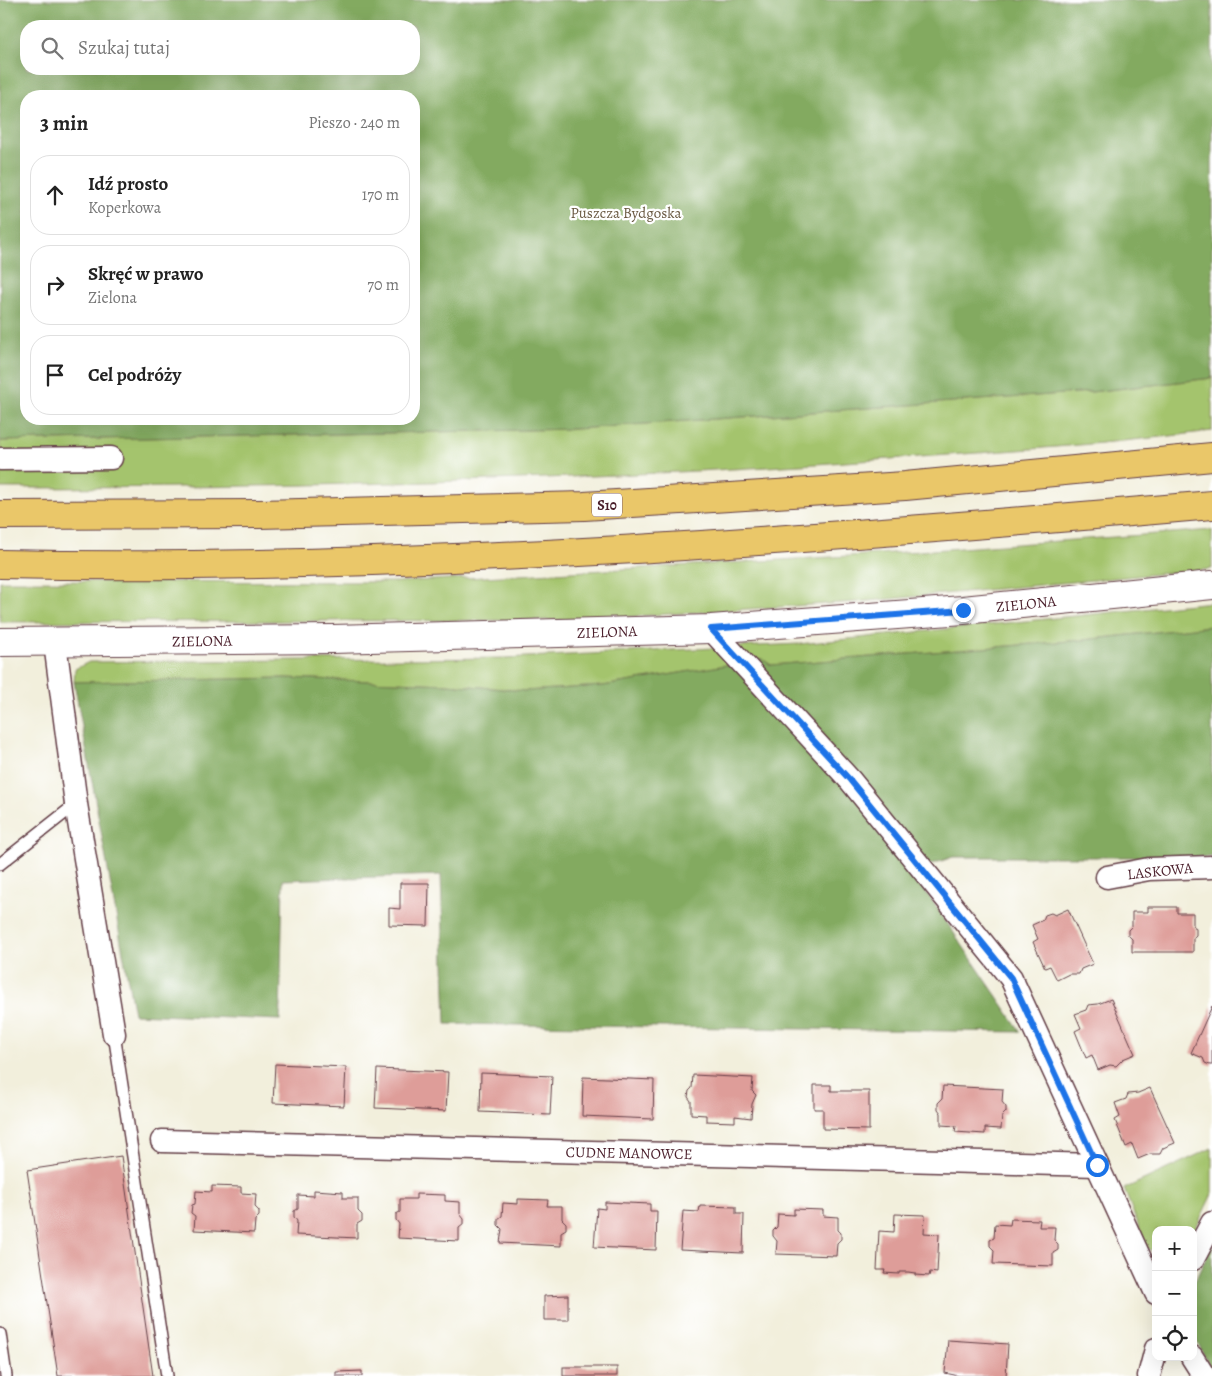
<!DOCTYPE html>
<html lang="pl">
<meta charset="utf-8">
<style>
body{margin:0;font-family:Alegreya,serif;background:#f6f6f6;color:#222}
.controls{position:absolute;right:15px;bottom:15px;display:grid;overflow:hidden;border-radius:10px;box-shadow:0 5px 20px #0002}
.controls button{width:45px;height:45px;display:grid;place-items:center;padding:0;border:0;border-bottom:1px solid #e0e0e0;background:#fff;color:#222;font:25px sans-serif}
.stop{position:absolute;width:15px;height:15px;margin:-11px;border:4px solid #1a73e8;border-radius:50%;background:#fff}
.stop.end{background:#1a73e8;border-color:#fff;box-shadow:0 1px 5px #0008}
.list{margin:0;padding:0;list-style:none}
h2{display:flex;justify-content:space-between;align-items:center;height:65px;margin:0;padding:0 20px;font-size:21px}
h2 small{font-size:16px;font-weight:400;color:#767676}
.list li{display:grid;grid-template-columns:32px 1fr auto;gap:15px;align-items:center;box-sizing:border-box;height:80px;margin:0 10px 10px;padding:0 10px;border:1px solid #e0e0e0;border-radius:20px}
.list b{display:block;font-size:19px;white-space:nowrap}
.list p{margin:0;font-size:16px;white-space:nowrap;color:#767676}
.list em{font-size:16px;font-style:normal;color:#767676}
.icon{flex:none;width:28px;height:28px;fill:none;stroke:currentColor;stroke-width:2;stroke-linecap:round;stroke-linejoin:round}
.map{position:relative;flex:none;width:1212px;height:1376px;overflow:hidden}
.search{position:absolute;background:#fff;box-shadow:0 5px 20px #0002;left:20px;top:20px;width:400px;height:55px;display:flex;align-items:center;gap:12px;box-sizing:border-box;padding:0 18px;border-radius:20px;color:#767676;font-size:19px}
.panel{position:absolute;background:#fff;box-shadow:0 5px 20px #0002;left:20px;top:90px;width:400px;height:335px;border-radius:20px}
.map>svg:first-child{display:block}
</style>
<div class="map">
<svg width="1212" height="1376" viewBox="0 0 1212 1376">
<rect width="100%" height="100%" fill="#fff"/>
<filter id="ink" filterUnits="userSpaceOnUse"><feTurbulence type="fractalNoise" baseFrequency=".02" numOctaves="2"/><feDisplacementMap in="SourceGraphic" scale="10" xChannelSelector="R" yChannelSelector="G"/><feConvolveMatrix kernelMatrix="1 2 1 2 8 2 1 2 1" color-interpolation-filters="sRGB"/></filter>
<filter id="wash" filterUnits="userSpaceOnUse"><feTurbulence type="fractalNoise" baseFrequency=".0096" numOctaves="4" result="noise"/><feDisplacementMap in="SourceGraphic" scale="20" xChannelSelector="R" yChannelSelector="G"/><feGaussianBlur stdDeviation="1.12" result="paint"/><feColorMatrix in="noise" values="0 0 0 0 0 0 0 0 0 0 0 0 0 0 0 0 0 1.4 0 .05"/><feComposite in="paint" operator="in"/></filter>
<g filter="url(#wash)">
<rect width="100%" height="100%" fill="#f2efdc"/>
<!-- green -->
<g fill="#a4c46d" stroke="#77724c">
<path d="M 1212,378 L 1212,431 C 1095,446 977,453 860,461 C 573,481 287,488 0,488 L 0,441 L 575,429 L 1091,392 Z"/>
<path d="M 1212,530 L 1212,569 L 857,602 L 576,620 L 0,622 L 0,581 L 397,582 L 849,556 Z"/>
<path d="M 1212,602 L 1212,626 L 1083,640 L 771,665 L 762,659 L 603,686 L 525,691 L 447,684 L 285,678 L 74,682 L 75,669 L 89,662 L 505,658 L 799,644 Z"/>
<path d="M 1212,1148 L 1212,1194 L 1193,1234 L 1193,1230 L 1156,1230 L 1156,1253 L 1147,1248 L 1124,1189 Z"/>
</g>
<!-- forest -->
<g fill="#83aa60" stroke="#666446" fill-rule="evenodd">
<path d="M 0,0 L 1212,0 L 1212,378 L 1091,392 L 575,429 L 0,441 ZM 26,26 L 414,26 L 414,69 L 26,69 ZM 26,96 L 414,96 L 414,419 L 26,419 Z"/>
<path d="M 1212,626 L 1212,857 L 953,857 L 912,871 L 1021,1032 L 446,1024 L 441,875 L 283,880 L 280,1020 L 134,1014 L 74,682 L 285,678 L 447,684 L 525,691 L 603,686 L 762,659 L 771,665 L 1083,640 Z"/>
<path d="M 1212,1244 L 1212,1372 L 1193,1333 L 1193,1285 Z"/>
</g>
<g id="blocks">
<!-- building -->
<g fill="#de9d99">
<path d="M 400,883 L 429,883 L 428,926 L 389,925 L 389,908 L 400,909 Z"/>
<path d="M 1148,907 L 1177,907 L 1177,913 L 1193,913 L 1193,925 L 1196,929 L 1196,935 L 1193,938 L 1193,952 L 1132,952 L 1132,939 L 1128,935 L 1128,930 L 1132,926 L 1132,912 L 1148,912 Z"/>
<path d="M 1068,909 L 1093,964 L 1081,969 L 1079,974 L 1069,974 L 1057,980 L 1050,966 L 1045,968 L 1033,942 L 1038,939 L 1032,925 L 1043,920 L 1045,915 L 1051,913 L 1055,915 Z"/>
<path d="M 1111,999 L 1135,1054 L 1123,1059 L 1116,1066 L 1110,1065 L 1098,1070 L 1092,1055 L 1086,1058 L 1075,1031 L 1081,1028 L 1075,1014 L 1086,1010 L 1088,1005 L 1098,1004 Z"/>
<path d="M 1212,1006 L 1212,1065 L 1210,1065 L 1205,1063 L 1203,1058 L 1191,1053 Z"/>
<path d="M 275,1064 L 346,1067 L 344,1106 L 273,1103 Z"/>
<path d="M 377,1069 L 448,1072 L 446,1111 L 375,1108 Z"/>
<path d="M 481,1073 L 552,1076 L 550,1115 L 480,1112 Z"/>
<path d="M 693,1075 L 753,1078 L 752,1091 L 756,1095 L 752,1104 L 751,1118 L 735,1116 L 735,1122 L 706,1121 L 706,1115 L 691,1114 L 691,1101 L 688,1097 L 689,1091 L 692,1088 Z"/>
<path d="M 583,1077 L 654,1080 L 653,1119 L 582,1116 Z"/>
<path d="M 814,1085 L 831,1085 L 831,1091 L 869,1091 L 869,1130 L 823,1129 L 823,1109 L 814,1109 Z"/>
<path d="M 943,1086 L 1003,1089 L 1002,1102 L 1006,1107 L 1006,1112 L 1002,1116 L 1001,1129 L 985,1128 L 985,1134 L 955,1132 L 956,1126 L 941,1125 L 941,1113 L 938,1109 L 938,1103 L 942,1099 Z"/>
<path d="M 1150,1088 L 1175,1143 L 1163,1148 L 1160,1154 L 1150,1154 L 1138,1159 L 1132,1144 L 1126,1147 L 1115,1120 L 1120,1117 L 1115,1103 L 1126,1099 L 1128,1094 L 1138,1093 Z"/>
<path d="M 121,1156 L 153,1376 L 58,1376 L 27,1170 Z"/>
<path d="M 212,1186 L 241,1187 L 241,1193 L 256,1194 L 255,1207 L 259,1211 L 259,1216 L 255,1220 L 254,1233 L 194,1230 L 195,1216 L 191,1213 L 192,1205 L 195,1204 L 196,1191 L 212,1192 Z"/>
<path d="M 314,1190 L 343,1192 L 343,1198 L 358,1198 L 358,1211 L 362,1215 L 362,1221 L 357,1224 L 357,1238 L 296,1235 L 297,1221 L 294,1217 L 294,1211 L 298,1209 L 298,1195 L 314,1196 Z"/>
<path d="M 416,1194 L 445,1195 L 445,1201 L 460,1202 L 460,1214 L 464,1219 L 464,1224 L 459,1228 L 459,1241 L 398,1238 L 399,1224 L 396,1220 L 396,1214 L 400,1212 L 400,1199 L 416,1199 Z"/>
<path d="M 518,1199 L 548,1200 L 547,1206 L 562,1206 L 562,1219 L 566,1223 L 566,1229 L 561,1232 L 561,1246 L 500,1243 L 502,1229 L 498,1225 L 498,1219 L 502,1216 L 503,1203 L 518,1204 Z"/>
<path d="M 605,1202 L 650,1204 L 650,1211 L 657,1211 L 656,1250 L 594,1247 L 597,1208 L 605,1209 Z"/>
<path d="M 700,1206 L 736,1207 L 736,1214 L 744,1214 L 743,1253 L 680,1250 L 683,1211 L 699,1212 Z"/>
<path d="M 794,1209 L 823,1210 L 823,1216 L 838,1217 L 838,1230 L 841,1233 L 841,1239 L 837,1243 L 836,1256 L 776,1254 L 777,1241 L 773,1236 L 773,1231 L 777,1227 L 778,1214 L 794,1215 Z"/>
<path d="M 895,1214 L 925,1215 L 924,1233 L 939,1234 L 937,1273 L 930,1272 L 929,1276 L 915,1275 L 915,1273 L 908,1272 L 899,1272 L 899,1274 L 884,1273 L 885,1270 L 877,1270 L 879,1231 L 894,1232 Z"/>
<path d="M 1011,1219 L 1040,1220 L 1039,1227 L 1055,1227 L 1054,1240 L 1058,1244 L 1058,1250 L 1053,1253 L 1053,1266 L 993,1264 L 994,1250 L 990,1246 L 990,1240 L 994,1238 L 995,1224 L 1010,1225 Z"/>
<path d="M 568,1295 L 568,1320 L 544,1320 L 544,1296 Z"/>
<path d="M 948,1340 L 1008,1344 L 1006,1376 L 959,1376 L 945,1373 Z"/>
<rect x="563" y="1367" width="54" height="9"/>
<path d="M 362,1371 L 362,1376 L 336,1376 L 336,1372 Z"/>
</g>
</g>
</g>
<g filter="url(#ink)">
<use href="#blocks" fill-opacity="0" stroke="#633e46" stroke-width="1"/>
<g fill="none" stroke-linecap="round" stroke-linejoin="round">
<!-- service casing -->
<g stroke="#633e46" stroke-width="14">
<g id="service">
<path d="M 0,864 L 76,804"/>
<path d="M 114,1034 L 167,1376"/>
<path d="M 0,1334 L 6,1376"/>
</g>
</g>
<!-- minor casing -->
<g stroke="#633e46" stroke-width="25">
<g id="minor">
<path d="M 0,459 L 111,458"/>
<path d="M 711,629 L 850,780 L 1011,978 L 1156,1293"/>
<path d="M 55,643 L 76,804 L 114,1034"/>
<path d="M 1107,877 L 1149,869 L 1212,867"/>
<path d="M 162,1141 L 1097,1165"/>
<path d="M 1193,1259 L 1212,1223"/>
<path d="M 1192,1357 L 1204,1376"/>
<path d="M 1149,1376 L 1156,1349"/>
</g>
</g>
<!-- tertiary casing -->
<g stroke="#633e46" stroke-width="30">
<path id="tertiary" d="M 0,642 L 332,639 L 711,629 L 963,610 L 1212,585"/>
</g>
<!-- motorway casing -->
<g stroke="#633e46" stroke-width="30">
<g id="motorway">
<path d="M 0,515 L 259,514 L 584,506 L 905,486 L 1212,457"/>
<path d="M 0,564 C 405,572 809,540 1212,505"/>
</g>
</g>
<!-- service -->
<use href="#service" stroke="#fff" stroke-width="11"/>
<!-- minor -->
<use href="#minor" stroke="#fff" stroke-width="22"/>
<!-- tertiary -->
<use href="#tertiary" stroke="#fff" stroke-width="28"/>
<!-- motorway -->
<use href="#motorway" stroke="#eac769" stroke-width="28"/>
</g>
</g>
<g fill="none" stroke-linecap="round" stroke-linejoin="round" filter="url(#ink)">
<!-- route -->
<path stroke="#1a73e8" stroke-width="6" d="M 963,610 L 711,629 L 850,780 L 1011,978 L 1097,1165"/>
</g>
<g text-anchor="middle" stroke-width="4.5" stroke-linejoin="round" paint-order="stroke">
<!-- shield labels -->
<rect fill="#fff" stroke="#80626b" stroke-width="1" x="592" y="493.5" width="30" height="23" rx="4"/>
<g font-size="14" font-weight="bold" fill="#4a1f2b">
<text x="607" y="510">S10</text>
</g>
<!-- park labels -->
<g font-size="15" fill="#6a5942" stroke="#fff">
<text x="626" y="218">Puszcza Bydgoska</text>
</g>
<!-- street labels -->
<g font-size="15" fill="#4a1f2b" stroke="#fff">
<text transform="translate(1026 604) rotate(-6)" y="5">ZIELONA</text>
<text transform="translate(607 632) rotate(-2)" y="5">ZIELONA</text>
<text transform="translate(202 641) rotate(-1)" y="5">ZIELONA</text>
<text transform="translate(1160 871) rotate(-6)" y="5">LASKOWA</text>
<text transform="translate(629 1153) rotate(1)" y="5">CUDNE MANOWCE</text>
</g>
</g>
</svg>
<div class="controls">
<button>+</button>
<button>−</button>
<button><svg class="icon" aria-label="locate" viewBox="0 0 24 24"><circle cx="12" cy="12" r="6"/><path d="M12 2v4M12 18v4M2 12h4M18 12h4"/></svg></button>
</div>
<div class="stop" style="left:1097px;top:1165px"></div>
<div class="stop end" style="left:963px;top:610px"></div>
<div class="search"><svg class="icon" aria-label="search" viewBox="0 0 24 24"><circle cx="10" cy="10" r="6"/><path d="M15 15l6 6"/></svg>Szukaj tutaj</div>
<section class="panel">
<h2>3 min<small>Pieszo · 240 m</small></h2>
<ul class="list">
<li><svg class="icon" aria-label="ahead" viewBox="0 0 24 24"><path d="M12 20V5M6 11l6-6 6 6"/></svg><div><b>Idź prosto</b><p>Koperkowa</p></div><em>170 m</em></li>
<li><svg class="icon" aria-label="right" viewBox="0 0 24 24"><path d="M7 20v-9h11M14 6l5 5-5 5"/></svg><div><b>Skręć w prawo</b><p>Zielona</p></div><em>70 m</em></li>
<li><svg class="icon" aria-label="arrive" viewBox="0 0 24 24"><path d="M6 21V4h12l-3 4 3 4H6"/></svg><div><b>Cel podróży</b></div></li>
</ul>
</section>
</div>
